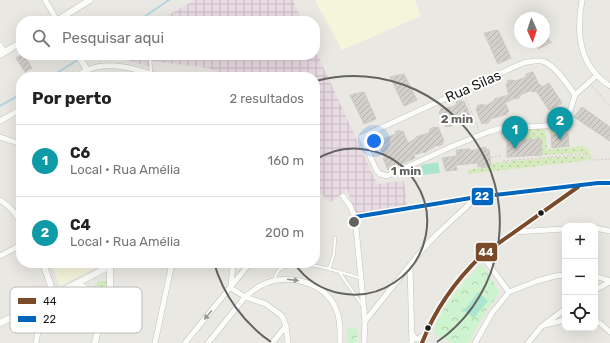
<!DOCTYPE html>
<html lang="pt">
<meta charset="utf-8">
<style>
body{margin:0;font-family:Rubik,sans-serif;background:#f2f2f2;color:#222}
.controls{position:absolute;right:12px;bottom:12px;display:grid;overflow:hidden;border-radius:8px;box-shadow:0 4px 16px #0002}
.controls button{width:36px;height:36px;display:grid;place-items:center;padding:0;border:0;border-bottom:1px solid #e0e0e0;background:#fff;color:#222;font:20px sans-serif}
.compass{position:absolute;left:514px;top:12px;width:36px;height:36px;border-radius:50%;background:#fff;box-shadow:0 4px 16px #0002;rotate:177deg}
.you{position:absolute;left:374px;top:141px;width:14px;height:14px;margin:-10px;border:3px solid #fff;border-radius:50%;background:#1a73e8;box-shadow:0 0 0 6px #1a73e833}
.badge{display:grid;place-items:center;width:26px;height:26px;border-radius:50%;background:#636361;color:#fff;font-size:13px;font-weight:700}
.pin{position:absolute;translate:-50% -33px;filter:drop-shadow(0 1px 2px #0008)}
.pin::after{content:'';position:absolute;top:21px;width:14px;height:12px;background:inherit;clip-path:polygon(0 0,100% 0,50% 100%)}
.list{margin:0;padding:0;list-style:none}
h2{display:flex;justify-content:space-between;align-items:center;height:52px;margin:0;padding:0 16px;font-size:17px}
h2 small{font-size:13px;font-weight:400;color:#767676}
.list li{display:grid;grid-template-columns:26px 1fr auto;gap:12px;align-items:center;box-sizing:border-box;height:72px;padding:0 16px;border-top:1px solid #e0e0e0}
.list b{display:block;font-size:15px;white-space:nowrap}
.list p{margin:0;font-size:13px;white-space:nowrap;color:#767676}
.list em{font-size:13px;font-style:normal;color:#767676}
.icon{flex:none;width:22px;height:22px;fill:none;stroke:currentColor;stroke-width:2;stroke-linecap:round;stroke-linejoin:round}
.map{position:relative;flex:none;width:610px;height:343px;overflow:hidden}
.search{position:absolute;background:#fff;box-shadow:0 4px 16px #0002;left:16px;top:16px;width:304px;height:44px;display:flex;align-items:center;gap:10px;box-sizing:border-box;padding:0 14px;border-radius:16px;color:#767676;font-size:15px}
.panel{position:absolute;background:#fff;box-shadow:0 4px 16px #0002;left:16px;top:72px;width:304px;height:196px;border-radius:16px}
.map>svg:first-child{display:block}
</style>
<div class="map">
<svg width="610" height="343" viewBox="0 0 610 343">
<defs>
<pattern id="industrial-grid" width="8" height="8" patternUnits="userSpaceOnUse"><rect width="8" height="8" fill="#e9dbe3"/><path d="M0 4h8M4 0v8" fill="none" stroke="#c7bbc2"/></pattern>
<pattern id="grass-dots" width="8" height="8" patternUnits="userSpaceOnUse"><rect width="8" height="8" fill="#d5ebbd"/><path d="M2 2h.1M6 6h.1" fill="none" stroke="#b6c9a2" stroke-width="1.8" stroke-linecap="round"/></pattern>
<pattern id="park-crowns" width="20" height="18" patternUnits="userSpaceOnUse"><rect width="20" height="18" fill="#cdf4ce"/><path d="M2 6a3 3 0 1 1 6 0M12 15a3 3 0 1 1 6 0" fill="none" stroke="#afd1b0"/></pattern>
<pattern id="building-hatch" width="6" height="6" patternUnits="userSpaceOnUse"><rect width="6" height="6" fill="#d3d0cb"/><path d="M-1 1l2-2M0 6l6-6M5 7l2-2" fill="none" stroke="#b5b2ae"/></pattern>
</defs>
<rect width="100%" height="100%" fill="#eae8e2"/>
<!-- industrial -->
<g fill="url(#industrial-grid)">
<path d="M 195,0 L 293,0 L 302,21 L 158,21 Z"/>
<path d="M 315,49 L 377,184 L 404,181 L 407,207 L 378,210 L 356,216 L 347,189 L 330,203 L 315,187 L 315,77 L 225,77 L 209,68 L 152,61 L 150,67 L 114,56 L 106,56 L 315,55 Z"/>
</g>
<!-- education -->
<g fill="#f5f5dc">
<path d="M 315,0 L 415,0 L 421,16 L 342,50 Z"/>
<path d="M 50,263 L 106,263 L 60,286 Z"/>
</g>
<!-- grass -->
<g fill="url(#grass-dots)">
<path d="M 565,125 L 568,133 L 551,135 L 549,131 Z"/>
<path d="M 545,127 L 547,150 L 582,146 L 588,149 L 592,158 L 584,153 L 542,155 L 541,139 L 524,140 L 523,133 L 501,134 L 501,128 Z"/>
<path d="M 584,155 L 592,160 L 468,174 L 467,170 L 491,166 L 492,163 Z"/>
<path d="M 100,281 L 104,281 L 108,283 L 107,293 L 102,300 L 93,288 Z"/>
</g>
<!-- park -->
<g fill="url(#park-crowns)">
<path d="M 481,264 L 500,292 L 486,311 L 468,343 L 452,343 L 433,333 C 441,307 462,284 481,264 Z"/>
<path d="M 357,328 L 357,343 L 347,343 L 347,329 Z"/>
</g>
<!-- pitch -->
<g fill="#a9e6cd">
<path d="M 438,162 L 440,173 L 422,175 L 421,165 Z"/>
<path d="M 478,292 L 488,301 L 474,318 L 464,311 Z"/>
</g>
<g fill="none" stroke-linecap="round" stroke-linejoin="round">
<!-- stream -->
<g stroke="#b3d6e1" stroke-width="2">
<path d="M 138,21 L 169,0"/>
<path d="M 50,77 L 86,55"/>
<path d="M 0,106 L 21,94"/>
</g>
</g>
<!-- building -->
<g fill="url(#building-hatch)" stroke="#cdc9c3">
<path d="M 544,29 L 550,42 L 552,42 L 538,49 L 534,42 L 544,42 Z"/>
<path d="M 498,30 L 511,58 L 498,64 L 484,33 Z"/>
<path d="M 21,55 L 24,55 L 32,68 L 25,72 L 16,58 Z"/>
<path d="M 533,72 L 539,85 L 540,84 L 542,87 L 549,83 L 562,103 L 549,110 L 536,91 L 533,92 L 532,91 L 529,91 L 520,95 L 520,97 L 515,99 L 515,98 L 505,103 L 509,111 L 507,112 L 507,114 L 490,119 L 490,121 L 486,124 L 485,122 L 482,124 L 476,109 L 478,108 L 477,106 L 482,104 L 483,105 L 486,105 L 486,106 L 495,100 L 494,99 L 509,95 L 506,84 L 508,83 L 507,81 L 512,80 L 513,81 L 515,80 L 516,81 L 526,77 L 526,74 Z"/>
<path d="M 404,74 L 417,100 L 404,106 L 390,77 Z"/>
<path d="M 364,92 L 376,119 L 364,124 L 350,95 Z"/>
<path d="M 461,100 L 462,102 L 464,101 L 470,115 L 468,116 L 469,117 L 453,123 L 453,125 L 449,127 L 448,126 L 446,127 L 439,112 L 441,111 L 440,109 L 452,107 L 457,104 L 456,102 Z"/>
<path d="M 582,107 L 610,127 L 610,141 L 574,117 Z"/>
<path d="M 435,127 L 436,128 L 438,127 L 444,141 L 442,142 L 443,144 L 438,146 L 437,145 L 424,153 L 423,152 L 414,155 L 415,158 L 388,170 L 383,158 L 385,157 L 381,151 L 382,150 L 377,141 L 396,134 L 395,132 L 400,130 L 400,132 L 403,131 L 408,143 L 416,138 L 416,137 L 429,133 L 430,129 Z"/>
<path d="M 568,133 L 569,146 L 552,148 L 551,135 Z"/>
<path d="M 541,139 L 542,155 L 507,157 L 507,141 Z"/>
<path d="M 486,147 L 486,150 L 489,149 L 491,166 L 482,168 L 481,166 L 478,167 L 478,163 L 456,165 L 457,170 L 446,171 L 442,158 L 457,156 L 456,150 L 470,149 L 470,151 Z"/>
</g>
<g fill="none" stroke-linecap="round" stroke-linejoin="round">
<!-- service casing -->
<g stroke="#c2c2bf" stroke-width="3.5">
<g id="service">
<path d="M 150,55 L 151,74"/>
<path d="M 291,55 L 295,56"/>
<path d="M 329,269 L 334,254 L 335,238"/>
<path d="M 340,273 L 362,305"/>
<path d="M 274,281 C 275,277 276,273 279,270 C 296,255 341,273 360,278"/>
</g>
</g>
<!-- minor casing -->
<g stroke="#c2c2bf" stroke-width="6">
<g id="minor">
<path d="M 45,0 L 57,20"/>
<path d="M 582,0 C 576,34 579,66 610,86"/>
<path d="M 87,70 C 112,60 138,70 162,77"/>
<path d="M 575,95 C 568,85 556,67 545,62 C 538,59 530,62 523,63 L 361,137 L 377,171 L 380,174 L 387,176 L 453,146 L 488,132 L 501,128 L 545,126 L 557,123 L 563,119 L 570,111 L 575,95 L 596,76"/>
<path d="M 0,121 L 21,109"/>
<path d="M 0,137 L 21,144"/>
<path d="M 343,196 L 350,206 L 355,217 L 365,321 L 364,343"/>
<path d="M 0,200 C 10,206 15,213 21,223"/>
<path d="M 355,217 L 477,197 L 598,183 L 610,183"/>
<path d="M 595,228 L 610,231"/>
<path d="M 514,232 L 565,229"/>
<path d="M 482,255 L 509,292"/>
<path d="M 0,256 L 21,245"/>
<path d="M 110,266 L 117,263"/>
<path d="M 410,266 L 412,343"/>
<path d="M 595,276 L 610,281"/>
<path d="M 231,287 L 233,263"/>
<path d="M 231,288 L 245,297 L 266,304 L 282,316 L 286,326 L 288,343"/>
<path d="M 595,290 L 610,282"/>
<path d="M 365,321 L 422,250 L 437,234 L 477,197"/>
<path d="M 595,322 L 600,323 L 610,332"/>
<path d="M 545,325 L 565,320"/>
<path d="M 412,334 L 416,339 L 418,339 L 425,334"/>
<path d="M 36,343 L 43,302"/>
<path d="M 155,343 L 172,263"/>
<path d="M 185,343 L 250,263"/>
<path d="M 208,343 L 245,297 C 249,294 254,289 260,286 C 286,272 324,281 336,309 C 341,320 340,332 340,343"/>
<path d="M 272,343 L 286,326"/>
<path d="M 422,343 C 435,309 456,280 482,255 L 579,186"/>
<path d="M 475,343 L 492,313 L 509,292 L 537,281 L 555,276 L 565,275"/>
<path d="M 528,343 L 541,327 L 565,309"/>
</g>
</g>
<!-- tertiary casing -->
<g stroke="#c2c2bf" stroke-width="7">
<g id="tertiary">
<path d="M 56,21 L 90,0"/>
<path d="M 0,46 L 4,52"/>
<path d="M 0,55 L 21,42"/>
<path d="M 77,77 L 87,70 L 78,55"/>
<path d="M 43,263 L 54,295"/>
<path d="M 77,283 C 88,289 97,297 103,309"/>
<path d="M 0,323 L 110,266 L 110,287 L 103,309 L 95,343"/>
</g>
</g>
<!-- path -->
<g stroke="#d6c7c3" stroke-width="1" stroke-dasharray="2 2" stroke-linecap="butt">
<path d="M 592,86 L 610,106"/>
<path d="M 465,96 L 479,130"/>
<path d="M 491,157 L 502,156"/>
<path d="M 503,161 L 585,154 L 593,160 L 610,159"/>
</g>
<!-- service -->
<use href="#service" stroke="#fcfcfb" stroke-width="2.5"/>
<!-- minor -->
<use href="#minor" stroke="#fcfcfb" stroke-width="5"/>
<!-- tertiary -->
<use href="#tertiary" stroke="#fcfcfb" stroke-width="6"/>
<!-- bus-1 casing -->
<g stroke="#fff" stroke-width="7">
<path id="bus-1" d="M 422,343 C 435,309 456,280 482,255 L 578,187"/>
</g>
<!-- bus-2 casing -->
<g stroke="#fff" stroke-width="7">
<path id="bus-2" d="M 355,217 L 477,197 L 598,183 L 610,183"/>
</g>
<!-- bus-1 -->
<use href="#bus-1" stroke="#7a4b2a" stroke-width="4"/>
<!-- bus-2 -->
<use href="#bus-2" stroke="#0065bd" stroke-width="4"/>
</g>
<!-- one-way arrows -->
<defs><path id="oneway-solid" d="M-6-.8H1V-3.2L6.5 0L1 3.2V.8H-6Z"/></defs>
<g fill="#979796">
<use href="#oneway-solid" transform="translate(293 280) rotate(7)"/>
<use href="#oneway-solid" transform="translate(208 315) rotate(130)"/>
</g>
<!-- distance rings -->
<g fill="none" stroke="#636361" stroke-width="2">
<path d="M315 160A73 73 0 1 1 294 263"/>
<path d="M271 342A146 146 0 0 1 214 263M316 81A146 146 0 0 1 437 342"/>
</g>
<!-- markers -->
<g fill="#1b1b1b" stroke="#fff" stroke-width="1.5">
<circle cx="541" cy="213" r="3.5"/>
<circle cx="428" cy="328" r="3.5"/>
</g>
<g text-anchor="middle" stroke-width="4" stroke-linejoin="round" paint-order="stroke">
<!-- street labels -->
<g font-size="14" fill="#1b1b1b" stroke="#fff">
<text transform="translate(473 86) rotate(-24)" y="5">Rua Silas</text>
</g>
</g>
<!-- legend -->
<rect x="10" y="287" width="132" height="46" rx="6" fill="#fff" stroke="#bbb" stroke-width="1"/>
<rect x="18" y="298" width="18" height="6" fill="#7a4b2a"/>
<rect x="18" y="316" width="18" height="6" fill="#0065bd"/>
<g font-size="11" fill="#1b1b1b">
<text x="43" y="305">44</text>
<text x="43" y="323">22</text>
</g>
<circle cx="354" cy="222" r="6" fill="#636361" stroke="#fff" stroke-width="2"/>
<g font-size="12" text-anchor="middle" font-weight="bold" fill="#636361" stroke="#fff" stroke-width="4" stroke-linejoin="round" paint-order="stroke">
<text x="457" y="123">2 min</text>
<text x="406" y="175">1 min</text>
</g>
<g stroke="#fff" stroke-width="1.5">
<rect x="471" y="187" width="23" height="19" rx="4" fill="#0065bd"/>
<rect x="475" y="242" width="23" height="20" rx="4" fill="#7a4b2a"/>
</g>
<g font-size="11" text-anchor="middle" font-weight="bold" fill="#fff">
<text x="482" y="200">22</text>
<text x="486" y="256">44</text>
</g>
</svg>
<div class="controls">
<button>+</button>
<button>−</button>
<button><svg class="icon" aria-label="locate" viewBox="0 0 24 24"><circle cx="12" cy="12" r="6"/><path d="M12 2v4M12 18v4M2 12h4M18 12h4"/></svg></button>
</div>
<svg class="compass" viewBox="-18 -18 36 36"><path d="M0-13l5 13h-10z" fill="#e53935"/><path d="M0 13l5-13h-10z" fill="#767676"/></svg>
<div class="you"></div>
<div class="pin badge" style="left:515px;top:149px;background:#0f9aa8">1</div>
<div class="pin badge" style="left:560px;top:140px;background:#0f9aa8">2</div>
<div class="search"><svg class="icon" aria-label="search" viewBox="0 0 24 24"><circle cx="10" cy="10" r="6"/><path d="M15 15l6 6"/></svg>Pesquisar aqui</div>
<section class="panel">
<h2>Por perto<small>2 resultados</small></h2>
<ul class="list">
<li><span class="badge" style="background:#0f9aa8">1</span><div><b>C6</b><p>Local · Rua Amélia</p></div><em>160 m</em></li>
<li><span class="badge" style="background:#0f9aa8">2</span><div><b>C4</b><p>Local · Rua Amélia</p></div><em>200 m</em></li>
</ul>
</section>
</div>
